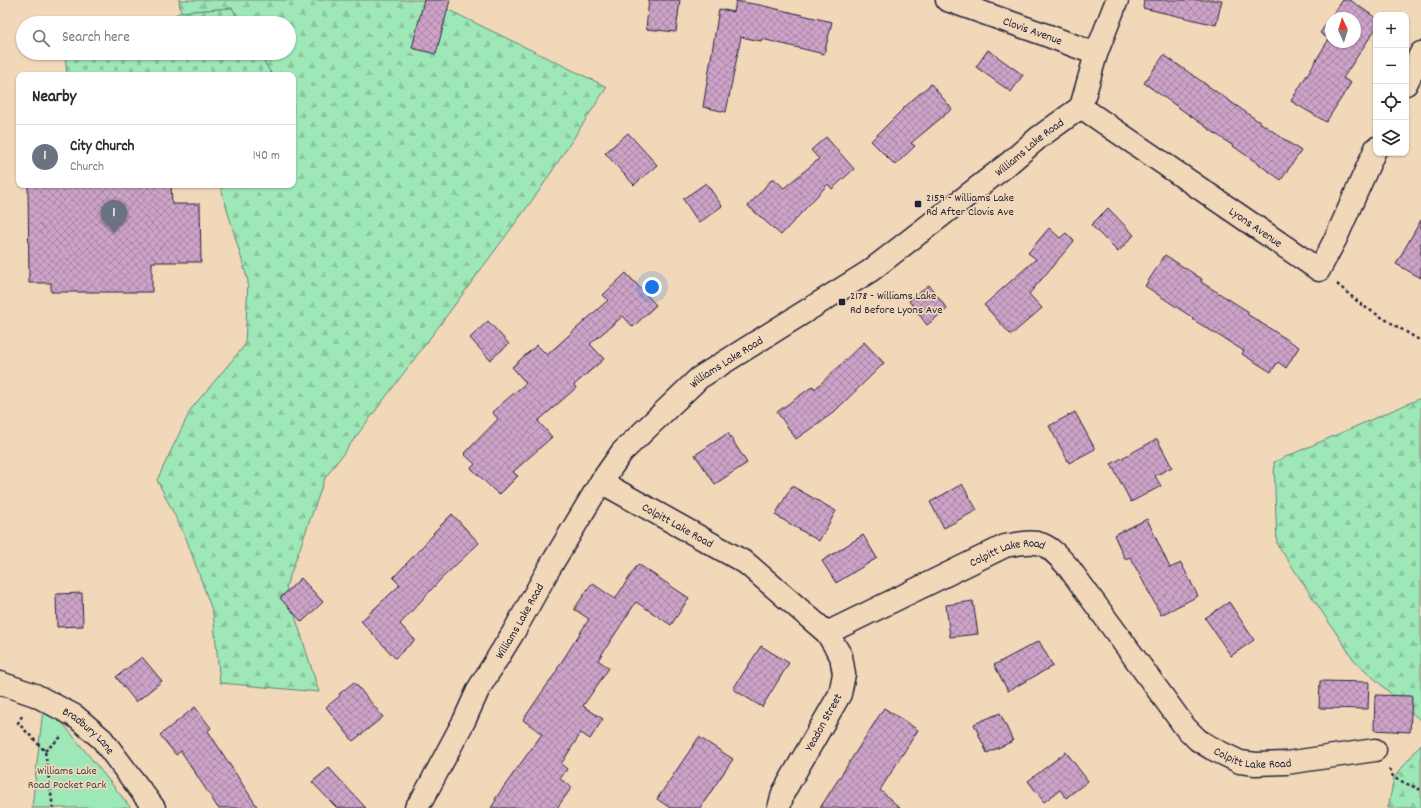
<!DOCTYPE html>
<meta charset="utf-8">
<style>
body{margin:0;font-family:Dekko,sans-serif;background:#f7f7f7;color:#2b2b33}
.controls{position:absolute;right:12px;top:12px;display:grid;overflow:hidden;border-radius:8px;box-shadow:0 1px 3px #0004}
.controls button{width:36px;height:36px;display:grid;place-items:center;padding:0;border:0;border-bottom:1px solid #e1e1e2;background:#fff;color:#2b2b33;font:20px sans-serif}
.compass{position:absolute;left:1325px;top:12px;width:36px;height:36px;border-radius:50%;background:#fff;box-shadow:0 1px 3px #0004;rotate:356deg}
.you{position:absolute;left:652px;top:287px;width:14px;height:14px;margin:-10px;border:3px solid #fff;border-radius:50%;background:#1a73e8;box-shadow:0 0 0 6px #1a73e833}
.badge{display:grid;place-items:center;width:26px;height:26px;border-radius:50%;background:#22223b;color:#fff;font-size:13px;font-weight:700}
.pin{position:absolute;translate:-50% -33px;filter:drop-shadow(0 1px 2px #0008)}
.pin::after{content:'';position:absolute;top:21px;width:14px;height:12px;background:inherit;clip-path:polygon(0 0,100% 0,50% 100%)}
.list{margin:0;padding:0;list-style:none}
h2{display:flex;justify-content:space-between;align-items:center;height:52px;margin:0;padding:0 16px;font-size:17px}
h2 small{font-size:13px;font-weight:400;color:#7c7c81}
.list li{display:grid;grid-template-columns:26px 1fr auto;gap:12px;align-items:center;box-sizing:border-box;height:64px;padding:0 16px;border-top:1px solid #e1e1e2}
.list b{display:block;font-size:15px;white-space:nowrap}
.list p{margin:0;font-size:13px;white-space:nowrap;color:#7c7c81}
.list em{font-size:13px;font-style:normal;color:#7c7c81}
.icon{flex:none;width:22px;height:22px;fill:none;stroke:currentColor;stroke-width:2;stroke-linecap:round;stroke-linejoin:round}
.map{position:relative;flex:none;width:1421px;height:808px;overflow:hidden}
.search{position:absolute;background:#fff;box-shadow:0 1px 3px #0004;left:16px;top:16px;width:280px;height:44px;display:flex;align-items:center;gap:10px;box-sizing:border-box;padding:0 14px;border-radius:22px;color:#7c7c81;font-size:15px}
.panel{position:absolute;background:#fff;box-shadow:0 1px 3px #0004;left:16px;top:72px;width:280px;height:116px;border-radius:8px}
.map>svg:first-child{display:block}
</style>
<div class="map">
<svg width="1421" height="808" viewBox="0 0 1421 808">
<defs>
<pattern id="forest-firs" width="22" height="20" patternUnits="userSpaceOnUse"><rect width="22" height="20" fill="#9ee7b7"/><path d="M5 1l3.5 6h-7zM16 11l3.5 6h-7z" fill="#88c69e"/></pattern>
<pattern id="cemetery-stones" width="16" height="16" patternUnits="userSpaceOnUse"><rect width="16" height="16" fill="#9ee7b7"/><path d="M2 7V4a2 2 0 0 1 4 0v3zM10 15v-3a2 2 0 0 1 4 0v3z" fill="#88c69e"/></pattern>
<pattern id="building-cross-hatch" width="8" height="8" patternUnits="userSpaceOnUse"><rect width="8" height="8" fill="#cda3c8"/><path d="M0 0l8 8M0 8l8-8" fill="none" stroke="#a684a4"/></pattern>
</defs>
<rect width="100%" height="100%" fill="#f1d8b9"/>
<filter id="ink" filterUnits="userSpaceOnUse"><feTurbulence type="fractalNoise" baseFrequency=".025" numOctaves="2"/><feDisplacementMap in="SourceGraphic" scale="8" xChannelSelector="R" yChannelSelector="G"/><feConvolveMatrix kernelMatrix="1 2 1 2 8 2 1 2 1" color-interpolation-filters="sRGB"/></filter>
<g filter="url(#ink)">
<!-- green -->
<path fill="#9ee7b7" stroke="#608479" d="M 44,700 L 131,808 L 32,808 Z"/>
<!-- forest -->
<g fill="url(#forest-firs)" stroke="#608479">
<path d="M 179,0 L 428,0 L 607,87 L 539,191 L 442,322 L 325,478 L 286,587 L 319,692 L 220,683 L 213,613 L 186,538 L 157,480 L 191,409 L 245,345 L 248,281 L 220,185 L 293,185 L 293,75 L 272,75 L 259,53 L 289,53 L 289,23 L 241,23 L 232,8 L 181,12 Z"/>
<path d="M 1421,398 L 1421,721 L 1354,660 L 1277,544 L 1274,462 Z"/>
<path d="M 1421,744 L 1421,808 L 1388,808 L 1394,778 Z"/>
</g>
<!-- cemetery -->
<g fill="url(#cemetery-stones)" stroke="#608479">
<path d="M 232,8 L 241,23 L 160,23 L 181,12 Z"/>
<path d="M 65,53 L 259,53 L 272,75 L 67,75 Z"/>
</g>
<!-- building -->
<g fill="url(#building-cross-hatch)" stroke="#22223b" fill-rule="evenodd">
<path d="M 424,0 L 450,0 L 436,54 L 412,48 Z"/>
<path d="M 649,0 L 680,0 L 676,32 L 646,29 Z"/>
<path d="M 1144,0 L 1222,0 L 1216,25 L 1143,8 Z"/>
<path d="M 1343,0 L 1350,0 L 1376,18 L 1376,28 L 1343,78 L 1351,83 L 1326,122 L 1291,101 L 1329,39 L 1320,33 ZM 1331,18 L 1355,18 L 1355,42 L 1331,42 Z"/>
<path d="M 736,1 L 760,5 L 832,22 L 824,54 L 762,39 L 761,41 L 741,37 L 726,112 L 703,107 L 719,9 L 734,12 Z"/>
<path d="M 988,50 L 1023,75 L 1011,92 L 976,67 Z"/>
<path d="M 1164,55 L 1301,151 L 1281,180 L 1144,83 Z"/>
<path d="M 931,84 L 952,109 L 911,143 L 915,146 L 895,165 L 871,141 L 911,101 Z"/>
<path d="M 628,133 L 657,165 L 634,185 L 605,153 Z"/>
<path d="M 826,137 L 854,169 L 832,189 L 828,184 L 781,235 L 748,206 L 773,178 L 784,188 L 819,159 L 811,150 Z"/>
<path d="M 706,183 L 722,206 L 699,223 L 683,199 Z"/>
<path d="M 28,185 L 171,185 L 172,204 L 200,204 L 201,262 L 152,262 L 152,292 L 51,292 L 51,283 L 29,283 Z"/>
<path d="M 1108,208 L 1134,235 L 1118,252 L 1091,225 Z"/>
<path d="M 1421,220 L 1421,278 L 1396,264 Z"/>
<path d="M 1049,228 L 1060,238 L 1066,233 L 1074,241 L 1029,294 L 1042,308 L 1011,335 L 984,305 L 1036,259 L 1028,253 Z"/>
<path d="M 1165,255 L 1202,279 L 1201,282 L 1249,312 L 1247,314 L 1299,347 L 1286,368 L 1278,362 L 1271,372 L 1242,354 L 1244,351 L 1192,319 L 1193,318 L 1145,286 Z"/>
<path d="M 626,273 L 656,305 L 633,327 L 623,316 L 590,344 L 604,359 L 574,385 L 576,388 L 538,421 L 552,437 L 513,472 L 518,476 L 499,495 L 471,468 L 475,464 L 464,454 L 498,419 L 492,412 L 526,383 L 512,367 L 537,345 L 547,355 L 608,300 L 603,295 Z"/>
<path d="M 929,285 L 947,309 L 927,325 L 909,301 Z"/>
<path d="M 488,321 L 509,344 L 490,360 L 470,338 Z"/>
<path d="M 864,342 L 884,363 L 833,413 L 796,439 L 777,412 L 813,386 L 815,389 Z"/>
<path d="M 1075,412 L 1095,449 L 1069,463 L 1049,426 Z"/>
<path d="M 728,433 L 747,463 L 715,484 L 695,455 Z"/>
<path d="M 1157,439 L 1172,467 L 1155,476 L 1161,486 L 1131,502 L 1111,464 Z"/>
<path d="M 962,484 L 977,510 L 944,528 L 930,502 Z"/>
<path d="M 792,486 L 836,511 L 819,541 L 775,515 Z"/>
<path d="M 452,514 L 479,543 L 440,580 L 400,624 L 415,640 L 395,658 L 361,621 L 400,585 L 393,578 L 434,534 L 433,533 Z"/>
<path d="M 1147,519 L 1170,568 L 1181,563 L 1198,596 L 1161,615 L 1130,557 L 1125,559 L 1114,535 Z"/>
<path d="M 863,535 L 877,558 L 836,583 L 822,561 Z"/>
<path d="M 638,564 L 689,598 L 671,625 L 636,602 L 598,660 L 609,668 L 583,706 L 603,719 L 590,739 L 581,733 L 561,764 L 567,769 L 560,779 L 572,787 L 557,808 L 491,808 L 496,800 L 495,799 L 542,734 L 523,720 L 558,669 L 557,669 L 589,619 L 574,609 L 592,583 L 615,599 Z"/>
<path d="M 301,578 L 323,602 L 302,622 L 280,598 Z"/>
<path d="M 82,593 L 83,626 L 57,627 L 56,594 Z"/>
<path d="M 973,601 L 978,634 L 950,637 L 946,605 Z"/>
<path d="M 1229,602 L 1254,640 L 1231,656 L 1205,618 Z"/>
<path d="M 1039,641 L 1053,666 L 1008,691 L 994,665 Z"/>
<path d="M 761,646 L 789,663 L 762,707 L 733,689 Z"/>
<path d="M 142,657 L 162,681 L 136,702 L 116,677 Z"/>
<path d="M 1320,681 L 1369,682 L 1368,709 L 1319,708 Z"/>
<path d="M 354,682 L 383,717 L 353,741 L 326,707 L 340,696 L 339,694 Z"/>
<path d="M 1375,695 L 1412,696 L 1410,732 L 1374,730 Z"/>
<path d="M 195,707 L 211,728 L 208,731 L 258,808 L 218,808 L 181,751 L 176,755 L 160,735 Z"/>
<path d="M 884,708 L 918,730 L 880,790 L 900,808 L 820,808 Z"/>
<path d="M 1000,713 L 1013,741 L 987,753 L 974,724 Z"/>
<path d="M 699,737 L 733,759 L 700,808 L 670,808 L 657,799 Z"/>
<path d="M 1066,752 L 1088,781 L 1066,798 L 1060,790 L 1044,802 L 1028,781 Z"/>
<path d="M 329,768 L 366,808 L 337,808 L 312,782 Z"/>
</g>
<g fill="none" stroke-linecap="round" stroke-linejoin="round">
<!-- minor casing -->
<g stroke="#22223b" stroke-width="25">
<g id="minor">
<path id="s1" d="M 947,0 L 1046,35 L 1096,54"/>
<path d="M 1406,84 L 1421,53"/>
<path id="s2" d="M 1081,107 L 1319,270 L 1336,238 L 1376,148"/>
<path id="s3" d="M 601,482 L 746,563 L 827,633 L 841,656 L 844,674 L 840,694 L 783,793 L 779,808"/>
<path id="s4" d="M 827,633 L 1005,546 C 1041,539 1045,541 1069,568 L 1185,727 L 1198,740 L 1211,748 L 1240,762 L 1256,764 L 1286,763 L 1375,750"/>
<path id="s5" d="M 0,683 L 35,695 L 75,716 L 102,739 L 154,808"/>
</g>
</g>
<!-- major casing -->
<g stroke="#22223b" stroke-width="25">
<g id="major">
<path id="s6" d="M 416,808 L 423,798 L 464,721 L 479,688 L 513,633 L 550,567 L 601,482 L 622,452 L 699,378 L 870,271 L 1008,164 L 1038,138 L 1081,107 L 1096,54 L 1117,0"/>
</g>
</g>
<!-- path -->
<g stroke="#22223b" stroke-width="2.5" stroke-dasharray="3 3" stroke-linecap="butt">
<path d="M 1337,284 L 1363,306 L 1421,341"/>
<path d="M 22,716 L 18,723 L 45,751 L 53,808"/>
<path d="M 45,751 L 61,737"/>
<path d="M 1389,769 L 1394,778 L 1421,790"/>
</g>
<!-- minor -->
<use href="#minor" stroke="#f1d8b9" stroke-width="22"/>
<!-- major -->
<use href="#major" stroke="#f1d8b9" stroke-width="22"/>
</g>
</g>
<!-- markers -->
<g fill="#22223b" stroke="#f1d8b9" stroke-width="1.5">
<rect x="914" y="200" width="8" height="8" rx="2"/>
<rect x="838" y="298" width="8" height="8" rx="2"/>
</g>
<g text-anchor="middle" stroke-width="3.5" stroke-linejoin="round" paint-order="stroke">
<!-- street labels -->
<g font-size="12" fill="#22223b" stroke="#f1d8b9">
<text dy="4" stroke="none"><textPath href="#s1" startOffset="91">Clovis Avenue</textPath></text>
<text dy="4" stroke="none"><textPath href="#s6" startOffset="922">Williams Lake Road</textPath></text>
<text dy="4" stroke="none"><textPath href="#s2" startOffset="212">Lyons Avenue</textPath></text>
<text dy="4" stroke="none"><textPath href="#s6" startOffset="550">Williams Lake Road</textPath></text>
<text dy="4" stroke="none"><textPath href="#s3" startOffset="88">Colpitt Lake Road</textPath></text>
<text dy="4" stroke="none"><textPath href="#s4" startOffset="199">Colpitt Lake Road</textPath></text>
<text dy="4" stroke="none"><textPath href="#s6" startOffset="214">Williams Lake Road</textPath></text>
<text transform="translate(823 722) rotate(-61)" y="4">Yeadon Street</text>
<text dy="4" stroke="none"><textPath href="#s5" startOffset="102">Bradbury Lane</textPath></text>
<text dy="4" stroke="none"><textPath href="#s4" startOffset="546">Colpitt Lake Road</textPath></text>
</g>
<!-- poi labels -->
<g font-size="12" fill="#22223b" stroke="#f1d8b9" text-anchor="start">
<text x="926" y="201">2159 - Williams Lake<tspan x="926" dy="14">Rd After Clovis Ave</tspan></text>
<text x="850" y="299">2178 - Williams Lake<tspan x="850" dy="14">Rd Before Lyons Ave</tspan></text>
</g>
<!-- park labels -->
<g font-size="12" fill="#3b4954" stroke="#f1d8b9">
<text x="67" y="774">Williams Lake<tspan x="67" dy="14">Road Pocket Park</tspan></text>
</g>
</g>
</svg>
<div class="controls">
<button>+</button>
<button>−</button>
<button><svg class="icon" aria-label="locate" viewBox="0 0 24 24"><circle cx="12" cy="12" r="6"/><path d="M12 2v4M12 18v4M2 12h4M18 12h4"/></svg></button>
<button><svg class="icon" aria-label="layers" viewBox="0 0 24 24"><path d="M12 4l9 5-9 5-9-5zM3 14l9 5 9-5"/></svg></button>
</div>
<svg class="compass" viewBox="-18 -18 36 36"><path d="M0-13l5 13h-10z" fill="#e53935"/><path d="M0 13l5-13h-10z" fill="#7c7c81"/></svg>
<div class="you"></div>
<div class="pin badge" style="left:114px;top:233px;background:#6b7280">1</div>
<div class="search"><svg class="icon" aria-label="search" viewBox="0 0 24 24"><circle cx="10" cy="10" r="6"/><path d="M15 15l6 6"/></svg>Search here</div>
<section class="panel">
<h2>Nearby<small></small></h2>
<ul class="list">
<li><span class="badge" style="background:#6b7280">1</span><div><b>City Church</b><p>Church</p></div><em>140 m</em></li>
</ul>
</section>
</div>
